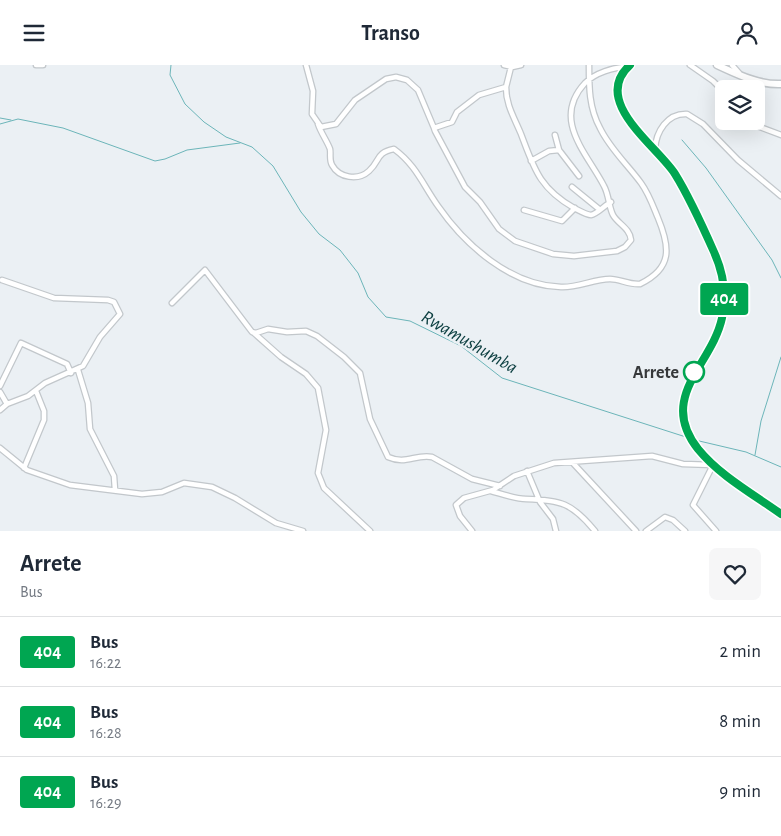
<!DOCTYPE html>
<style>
body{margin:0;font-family:"Alegreya Sans",sans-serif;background:#f6f6f7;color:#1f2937;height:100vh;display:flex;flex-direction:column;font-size:19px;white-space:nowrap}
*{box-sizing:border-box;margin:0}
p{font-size:16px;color:#747a83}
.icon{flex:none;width:28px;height:28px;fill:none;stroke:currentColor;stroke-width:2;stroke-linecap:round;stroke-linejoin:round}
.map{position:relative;height:466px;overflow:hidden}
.side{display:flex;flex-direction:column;background:#fff;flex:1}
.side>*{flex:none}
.badge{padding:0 10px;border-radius:4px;font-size:18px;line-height:32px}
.controls{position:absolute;left:715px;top:15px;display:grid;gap:10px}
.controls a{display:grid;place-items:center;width:50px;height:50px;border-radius:8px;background:#fff;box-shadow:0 5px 20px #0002;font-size:25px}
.map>.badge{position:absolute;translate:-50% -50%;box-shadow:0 0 0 2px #fff}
.round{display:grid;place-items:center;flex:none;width:52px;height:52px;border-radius:8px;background:#f6f6f7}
.overview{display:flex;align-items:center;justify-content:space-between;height:85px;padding:0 20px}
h1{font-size:24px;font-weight:700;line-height:38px}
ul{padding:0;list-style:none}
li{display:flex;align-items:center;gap:15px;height:70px;padding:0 20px;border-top:1px solid #e0e1e3}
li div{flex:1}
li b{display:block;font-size:19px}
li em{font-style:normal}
li .badge{min-width:55px;font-weight:700;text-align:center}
header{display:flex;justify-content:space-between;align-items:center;height:65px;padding:0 20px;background:#fff;font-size:22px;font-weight:700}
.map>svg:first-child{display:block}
</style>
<header><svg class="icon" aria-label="menu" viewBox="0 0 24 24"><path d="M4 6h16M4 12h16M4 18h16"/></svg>Transo<svg class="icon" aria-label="person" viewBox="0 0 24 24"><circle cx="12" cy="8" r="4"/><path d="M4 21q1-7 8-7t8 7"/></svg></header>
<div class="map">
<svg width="781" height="466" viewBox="0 0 781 466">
<rect width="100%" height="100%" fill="#ebf0f4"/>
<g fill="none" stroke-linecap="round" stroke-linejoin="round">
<path stroke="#6cb5b9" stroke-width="1" d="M171,0l-1,10 15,29 19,18 22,15 26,10 21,19 28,46 18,22 21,16 18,23 10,24 18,20 24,4 51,25 41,32 187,60
M0,53l11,2
M0,59l18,-5 45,9 92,33 10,-2 22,-9 53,-7
M682,75l24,28 66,92 9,18
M695,375l51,12 35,15
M755,390l6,-34 20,-64"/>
<g stroke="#c2c7cb" stroke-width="7">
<path id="minor" d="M36,0h7
M306,0l7,26 -1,23 9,13 15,-3 19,-24 31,-21 10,-2 11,3 11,10 16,38
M504,0l8,2 9,-2
M690,0l23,16 11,11
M732,0l7,8
M511,2l-5,20 -27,8 -22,17 -5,10 -18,6 1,3 30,56 15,15 19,27 16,12 38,13 21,2 43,-5 8,-4 6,-7c-1,-12 -13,-16 -18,-25 -4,-7 -4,-20 -9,-29 -17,-33 -53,-66 -19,-103 10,-10 29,-16 42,-16
M506,22c0,18 8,30 15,47 13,34 18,54 53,74 4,2 13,7 17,7 6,-1 14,-10 20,-13
M744,56l37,14
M318,59c3,9 9,17 12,25 1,5 -1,11 2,16 7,13 26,16 37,6 12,-11 6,-18 25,-22 22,16 29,36 44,57 27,39 73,80 123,81 16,1 33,-8 49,-8 10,0 19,6 30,5 33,-16 30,-37 18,-66 -5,-12 -9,-24 -17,-35 -13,-18 -31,-34 -41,-55 -11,-20 -11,-41 -11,-63
M555,70l4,15
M655,84c1,-17 12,-36 32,-35l16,10 35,36 43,36
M531,96l18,-10 10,-1 20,26
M572,122l27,22
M524,145l38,11 13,-13
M172,238l33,-33 47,62 4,1 12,-4 19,3 19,-1 11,5 27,21 16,16 10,46 18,38c18,8 27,-3 44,0l40,22 28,7
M254,268l27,24 25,17 12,14 8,42 -8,43 6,15 46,43
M78,305l10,33 2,26 24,47 1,14
M0,321l21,-43 46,21 4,9
M0,327l7,12
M0,345l7,-6 21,-8 17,-13 38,-17 17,-29 20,-23 -6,-12 -6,-2 -54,-2 -52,-18
M0,383l27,22 43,15 72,9 20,-2 22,-9 28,4 23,11 41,25 27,8
M572,397l64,69
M24,403l20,-48v-9l-8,-20
M527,406l13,31 13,17 3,12
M491,426c11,3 24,8 35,8 35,1 46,4 69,32
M472,466l-12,-15 -4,-11 8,-7 29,-8 21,-14 40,-13 98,-7 31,8 30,1 -20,40 23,26
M646,466l19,-14 8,3 12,11"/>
</g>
<g stroke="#c2c7cb" stroke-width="9">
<path id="highway" d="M630,0c-40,36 27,81 45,109 15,24 27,51 38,78 10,21 14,43 9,66 -10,47 -65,79 -24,131 22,27 55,45 83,65
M717,0c20,9 41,20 64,19"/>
</g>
<use href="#minor" stroke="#fff" stroke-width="4.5"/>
<use href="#highway" stroke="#fff" stroke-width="6"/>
</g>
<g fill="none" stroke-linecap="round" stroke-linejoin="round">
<g stroke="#fff" stroke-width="11">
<path id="line" d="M630,0c-40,36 27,81 45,109 15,24 27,51 39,78 9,20 13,43 8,66 -10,47 -65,79 -24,131 22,27 55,45 83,65"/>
</g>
<use href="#line" stroke="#00a651" stroke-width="8"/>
</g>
<circle fill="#fff" stroke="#00a651" stroke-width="2.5" cx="694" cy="307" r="10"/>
<g text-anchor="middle" stroke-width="5" stroke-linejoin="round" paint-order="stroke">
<g font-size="18" font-weight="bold" fill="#36383a" stroke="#ebf0f4" text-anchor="end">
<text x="679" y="313">Arrete</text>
</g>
<g font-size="19" font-style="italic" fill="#0e4042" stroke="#ebf0f4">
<text transform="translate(470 276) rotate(30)" y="7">Rwamushumba</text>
</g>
</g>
</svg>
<div class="controls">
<a><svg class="icon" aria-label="layers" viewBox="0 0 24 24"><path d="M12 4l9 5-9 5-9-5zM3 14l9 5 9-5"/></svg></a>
</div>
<b class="badge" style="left:724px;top:234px;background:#00a651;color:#fff">404</b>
</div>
<section class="side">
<div class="overview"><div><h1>Arrete</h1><p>Bus</p></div><a class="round"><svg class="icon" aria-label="heart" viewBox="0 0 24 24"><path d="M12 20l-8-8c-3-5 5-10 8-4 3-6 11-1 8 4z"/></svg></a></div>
<ul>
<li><span class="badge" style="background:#00a651;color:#fff">404</span><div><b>Bus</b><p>16:22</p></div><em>2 min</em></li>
<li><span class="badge" style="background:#00a651;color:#fff">404</span><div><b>Bus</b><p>16:28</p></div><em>8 min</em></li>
<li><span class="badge" style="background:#00a651;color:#fff">404</span><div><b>Bus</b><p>16:29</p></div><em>9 min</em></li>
</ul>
</section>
